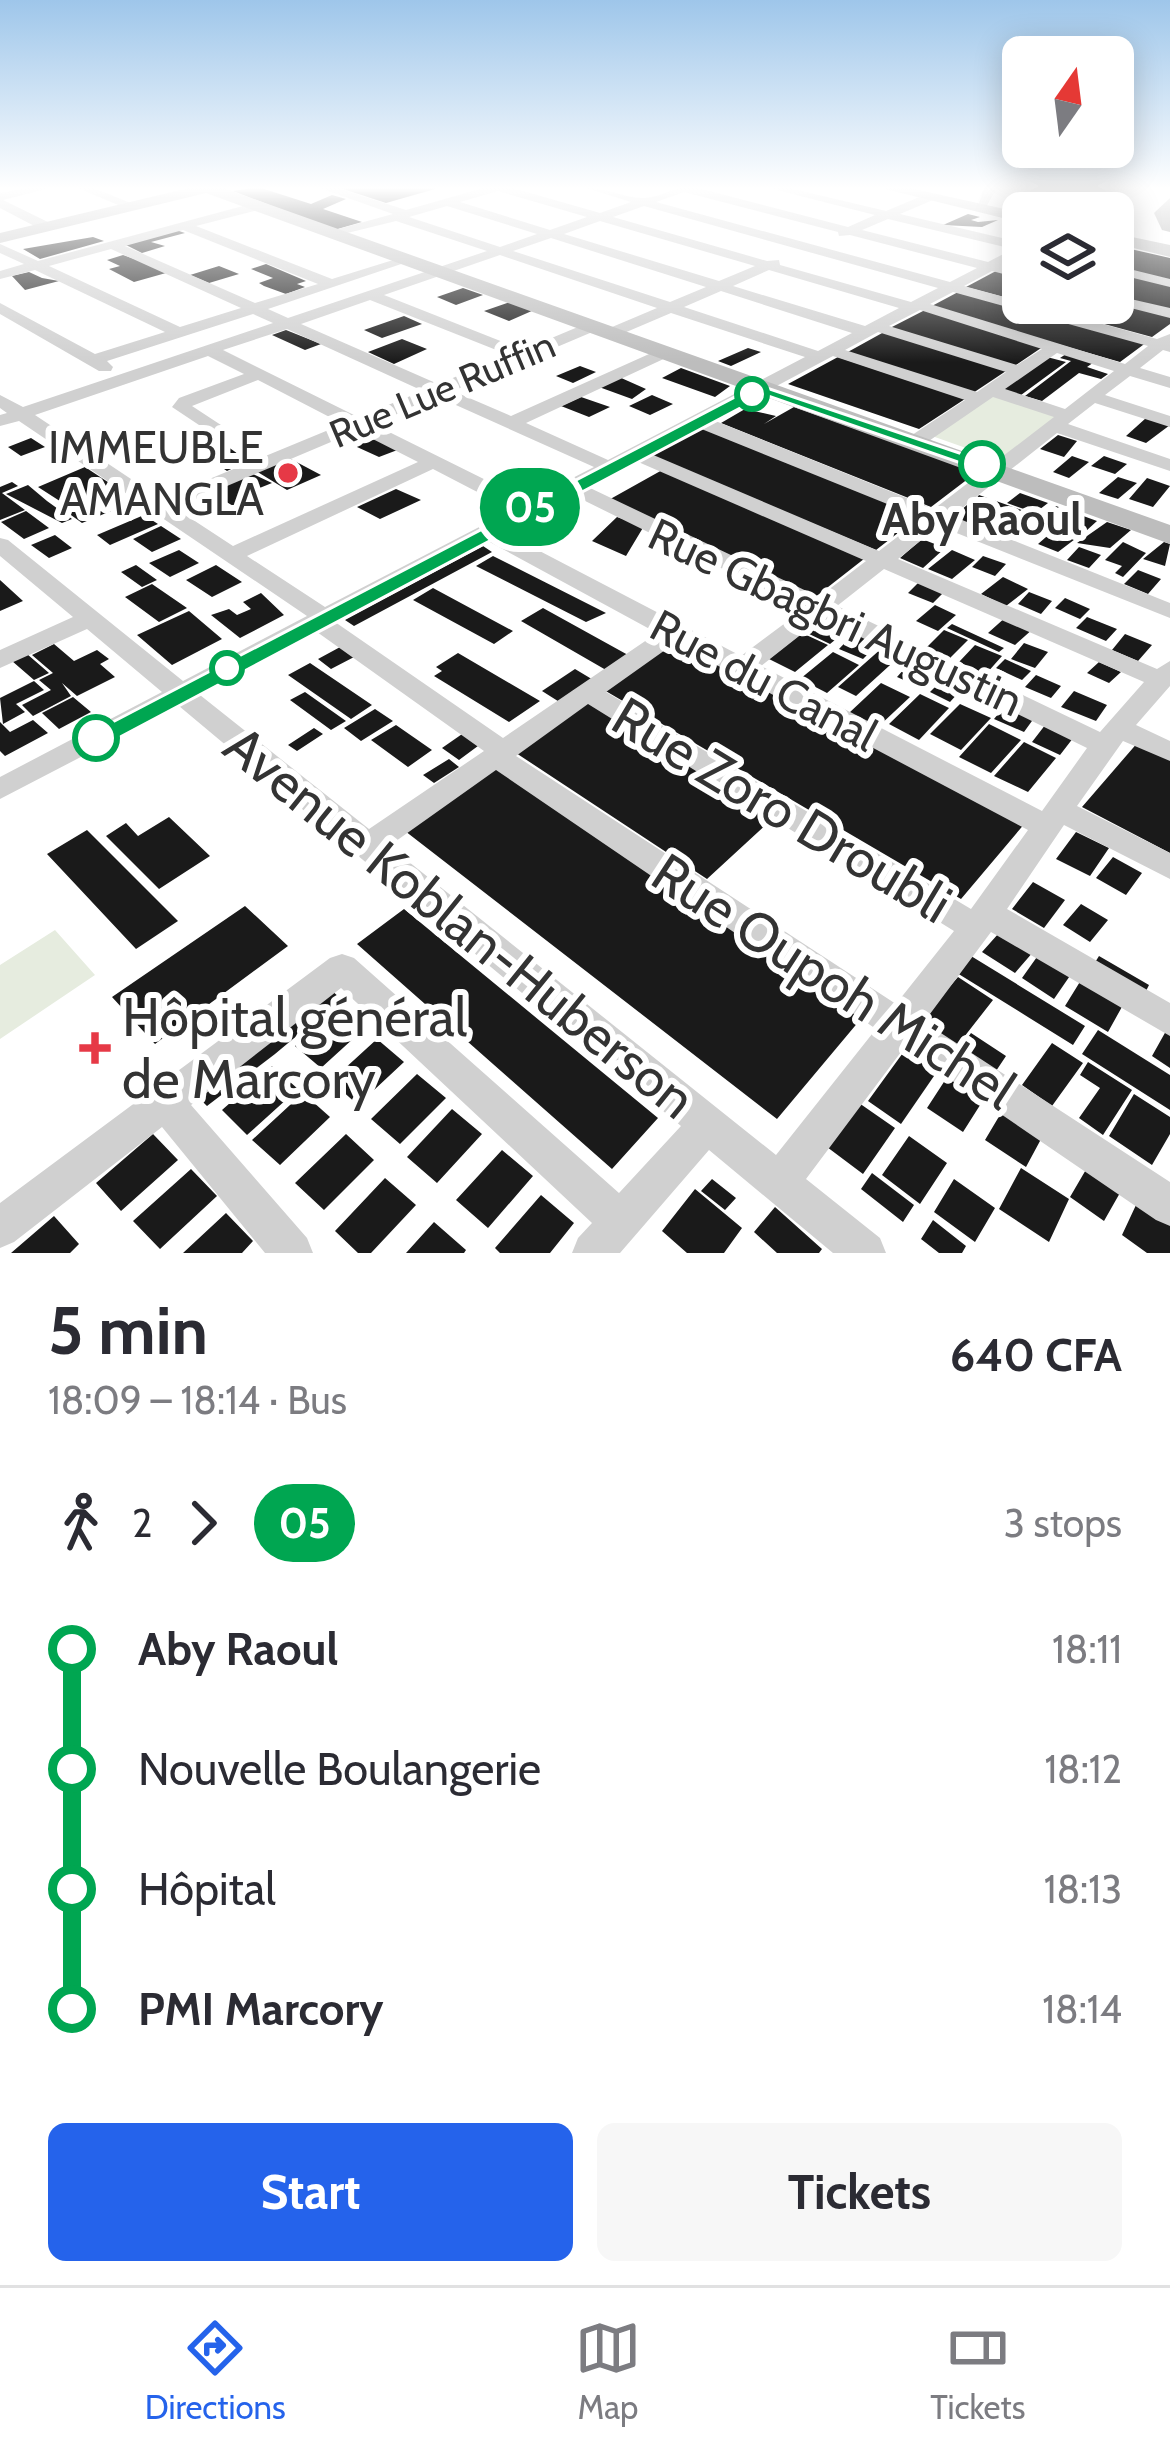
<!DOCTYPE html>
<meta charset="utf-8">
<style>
body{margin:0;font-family:Cabin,sans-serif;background:#f7f7f7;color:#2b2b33;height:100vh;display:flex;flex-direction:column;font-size:45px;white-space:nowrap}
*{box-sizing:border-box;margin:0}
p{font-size:39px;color:#7c7c81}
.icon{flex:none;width:66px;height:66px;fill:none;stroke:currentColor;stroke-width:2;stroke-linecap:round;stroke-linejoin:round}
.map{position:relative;height:1253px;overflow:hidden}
.drawer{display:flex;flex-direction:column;background:#fff;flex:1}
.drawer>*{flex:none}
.badge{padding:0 24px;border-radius:39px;font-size:42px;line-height:78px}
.needle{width:78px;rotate:14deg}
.tools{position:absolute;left:1002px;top:36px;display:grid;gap:24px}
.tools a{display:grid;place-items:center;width:132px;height:132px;border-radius:18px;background:#fff;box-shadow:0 6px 30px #0003;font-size:60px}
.map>.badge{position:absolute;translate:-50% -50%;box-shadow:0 0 0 6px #fff}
.legs{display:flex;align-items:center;gap:18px;height:132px;padding:0 48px;font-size:39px}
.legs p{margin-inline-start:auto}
.summary{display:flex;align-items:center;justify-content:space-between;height:204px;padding:0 48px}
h1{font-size:66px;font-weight:800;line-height:90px}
.primary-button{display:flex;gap:24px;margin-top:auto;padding:24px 48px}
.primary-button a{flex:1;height:138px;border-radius:18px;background:#2563eb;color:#fff;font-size:48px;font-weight:800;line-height:138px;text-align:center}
.primary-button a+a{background:#f7f7f7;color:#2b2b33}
ul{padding:0 48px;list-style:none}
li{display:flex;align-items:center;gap:42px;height:120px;font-size:45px}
li i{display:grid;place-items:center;width:18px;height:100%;margin:0 15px;background:currentColor}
li i::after{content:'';width:30px;height:30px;margin:-15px;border:9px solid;border-radius:50%;background:#fff}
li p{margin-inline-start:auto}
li:first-child i{background:linear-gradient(#0000 50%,currentColor 0)}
li:last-child i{background:linear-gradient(currentColor 50%,#0000 0)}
.dock{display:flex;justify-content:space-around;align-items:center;height:168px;border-top:3px solid #e1e1e2;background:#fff;font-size:33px;color:#7c7c81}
.dock a{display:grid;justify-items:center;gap:6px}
.dock .active{color:#2563eb}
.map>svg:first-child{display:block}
</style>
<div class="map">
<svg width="1170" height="1253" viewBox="0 0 1170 1253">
<rect width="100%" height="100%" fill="#fff"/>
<path fill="#e6ecdf" d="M993,395l65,21 -58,44 -68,-24z
M55,930l40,45 -95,64v-74z"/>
<path fill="#1a1a1a" d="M258,187l53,17 21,-9 14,4 -23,10 39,13 -28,8 -101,-39z
M442,187l-56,16 -46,-15v-1z
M968,214l12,3 -9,3 7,2 20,-2 -16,7 -39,-2z
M176,230l9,3 -34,9 14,4 -23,7 -18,-9z
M93,237l11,4 -64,18 -17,-10z
M1113,245l57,13v22l-57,-13z
M123,255l17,6 26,12 -32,9 -25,-13 11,-3 -13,-6z
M266,264l40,17 -9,3 8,3 -19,7 -22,-8 -5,-3 14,-5 -22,-9z
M219,266l20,8 -30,9 -19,-8z
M996,271l27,7v24l-57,-15z
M29,272l13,6 17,3 -34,9 -13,-14z
M1113,272l57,14v26l-57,-15z
M463,288l20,7 -27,10 -19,-8z
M960,291l187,51 -27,20 -190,-55z
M510,302l24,8 -25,11 -25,-10z
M1113,303l57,13v8l-18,13 -121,-33z
M925,310l122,34 -34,23 -123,-39z
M404,316l18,8 -40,14 -18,-8z
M286,330l35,14 -16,6 -33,-15z
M884,332l125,37 -36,24 -127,-40z
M402,339l25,10 -33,15 -26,-12z
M748,348l13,4 -30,14 -13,-5z
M1069,352l28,8 -10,7 21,7 -7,5 -22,-6 -37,28 -17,-5 46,-35 -11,-3z
M838,357l127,42 -46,30 -131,-45z
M1047,357l19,5 -45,33 -19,-6z
M580,366l16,6 -23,11 -17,-7z
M681,368l19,7 30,11 -15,11 -53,-19z
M619,377l27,12 -14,10 -33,-12z
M652,395l21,9 -23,11 -21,-9z
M581,397l29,10 -21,10 -28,-11z
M794,407l183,65 -46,35 -210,-84 24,-14 31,7 -12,8z
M1146,418l24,7 -24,18 -20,-7z
M703,427l222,85 -49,38 -225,-94z
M366,433l34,16 -21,8 -33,-15z
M1058,435l19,6 -13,16 -24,-8z
M31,438l14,9 -24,9 -13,-9z
M224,444l24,17 -21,10 -28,-19z
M1072,456l17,6 -20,16 -16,-6z
M1104,456l23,8 -12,10 -24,-8z
M287,457l34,18 -34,15 -31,-19z
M85,467l32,21 -51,17 -28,-18z
M664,469l205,86 -55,43 -209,-96z
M253,474l19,9 -22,9 12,8 -22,10 -32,-19z
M1118,477l19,6 -19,16 -19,-6z
M1147,478l23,8 -17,21 -24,-8z
M12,482l6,4 -16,7 23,17 -25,10v-33z
M28,485l19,16 25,18 -10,4 -56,-29z
M396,489l25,11 -41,19 -23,-12z
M1020,493l28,10 -13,10 -28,-10z
M106,495l17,11 -41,17 -18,-13 9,-4 11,8 22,-9 -9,-6z
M979,495l51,18 -26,23 -26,-10 24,-18 -26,-9z
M974,499l22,9 -21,18 -22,-9z
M1056,506l41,15 -11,10 -37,-18z
M26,511l23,17 -25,11 -23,-17z
M1038,511l24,9 -20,18 -19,-14z
M144,515l14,9 -48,21 -13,-10z
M617,517l27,9 -18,30 -34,-15z
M1107,522l24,8 -21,18 -33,-5z
M1061,524l22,9 -25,19 -20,-8z
M161,526l20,13 -29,13 -19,-13z
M55,535l17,13 -23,10 -18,-13z
M922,539l23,9 -22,20 -23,-10z
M1123,542l23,11 -23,24 -8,-4 7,-7 -17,-6z
M1164,542l6,2 -5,22 -22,-7z
M483,546l9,6 -138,74 -9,-6z
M1079,547l22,8 -12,13 -22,-8z
M179,550l20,13 -29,14 -21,-14z
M952,550l23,10 -23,19 -24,-10z
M493,556l113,57 -20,9 -110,-56z
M983,556l23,8 -11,12 -23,-9z
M136,565l21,15 -15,7 -21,-15z
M216,565l26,17 -30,15 -26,-17z
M1138,570l23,9 -13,15 -24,-10z
M1003,577l25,12 -22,17 -25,-12z
M0,580l23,21 -23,10z
M921,580l25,10 -13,13 -25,-10z
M152,584l35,24 -28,14 -34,-25z
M433,588l80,43 -19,13 -81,-44z
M1029,592l23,9 -11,13 -23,-10z
M261,593l23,22 -44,23 -29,-23 18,-6 8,6 14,-6 -8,-7z
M1065,598l25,11 -10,10 -25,-11z
M935,605l21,10 -18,16 -22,-10z
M543,608l85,47 -22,15 -85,-49z
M189,611l33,28 -50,26 -35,-30z
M828,615l24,11 -22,18 -25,-12z
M1007,616l27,12 -19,17 -27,-12z
M1087,617l30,12 -11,12 -30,-13z
M952,624l52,24 -5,4 -52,-24z
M857,630l25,10 -19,19 -24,-10z
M944,630l24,10 -18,18 -24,-10z
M802,633l26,12 -33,27 -26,-13z
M1125,634l27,11 -14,16 -26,-11z
M678,638l348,184 -65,77 -357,-209z
M1024,643l24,9 -13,16 -24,-9z
M54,644l20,17 23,-11 12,9 -9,5 15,13 -38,19 -15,-13 9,13 -38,20 -11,-11 29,-15 -12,-10 14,-7 -21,-18z
M975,645l27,11 -16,18 -27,-12z
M342,646l14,10 -25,13 -13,-10z
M882,648l18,8 -44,40 -18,-9z
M833,652l26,13 -32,28 -27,-14z
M458,653l82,48 -31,21 -75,-46 8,-5 -6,-4z
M27,654l22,19 -15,7 -22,-19z
M914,658l28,12 -18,19 -27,-12z
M1005,659l26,12 -9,9 -26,-12z
M1099,662l22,10 -12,11 -22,-10z
M310,663l62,42 -21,14 -63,-44z
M575,669l20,12 -34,22 -19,-12z
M949,673l20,8 -19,21 -20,-10z
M1036,675l25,11 -10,12 -26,-11z
M34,681l10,9 -28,14 9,8 -22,12 -3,-26z
M881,683l29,14 -32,30 -29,-14z
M1074,691l33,14 -11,16 -35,-14z
M305,692l41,29 -15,9 -41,-30z
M920,694l29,14 -30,32 -30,-16z
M73,697l18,15 -32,17 -17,-16z
M593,699l188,112 -74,68 -191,-126z
M1008,702l29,12 -13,18 -30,-13z
M960,704l31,14 -30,32 -31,-16z
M375,709l18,12 -32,20 -17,-13z
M33,720l15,13 -43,23 -5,-5v-29l10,10z
M1049,720l28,13 -17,22 -28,-13z
M989,724l32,16 -30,33 -32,-16z
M396,725l36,25 -24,17 -37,-27z
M314,728l9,6 -26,17 -9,-6z
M465,732l17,11 -23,17 -17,-12z
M1139,741l31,14v98l-88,-46z
M1024,742l32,16 -28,34 -34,-16z
M449,759l10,8 -25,16 -11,-8z
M499,765l366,249 -88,105 -372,-288z
M169,817l41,39 -51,33 -53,-53 20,-13 12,13z
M87,830l91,91 -42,28 -89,-95z
M1076,832l33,16 -19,28 -34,-17z
M1113,857l29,16 -16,22 -30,-17z
M1033,882l32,18 -21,28 -32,-19z
M1081,904l27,16 -18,22 -27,-17z
M245,906l43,40 -133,98 -43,-47z
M404,909l254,209 -46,51 -255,-225z
M1007,924l33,20 -25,29 -33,-21z
M1044,947l32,20 -22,32 -32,-21z
M971,956l114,70 -12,19 -116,-72z
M1099,956l50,29 -4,8 -51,-29z
M1086,972l42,24 -20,36 -43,-26z
M958,977l35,23 -36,46 -36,-26z
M329,988l12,11 -66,55 -68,52 -12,-12z
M341,1006l25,21 -45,41 -26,-22z
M1098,1030l72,45v35l-88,-56z
M1166,1031l4,3v34l-18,-12z
M971,1033l35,23 -10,15 -35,-24z
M377,1039l27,23 -46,43 -27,-24z
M913,1039l32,21 -44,64 -33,-23z
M1052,1043l31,20 -31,43 -30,-21z
M1088,1062l44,28 -29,45 -24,-17 21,-30 -20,-13z
M272,1066l26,23 -51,46 -25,-25z
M953,1068l36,23 -26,41 -36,-24z
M417,1074l29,24 -46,46 -29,-25z
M303,1093l27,24 -50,48 -28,-25z
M1134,1094l36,23v17l-18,31 -43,-29z
M859,1103l36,25 -32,46 -36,-27z
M1007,1103l40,25 -21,39 -41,-27z
M452,1109l30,25 -45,49 -30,-26z
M153,1134l25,26 -57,51 -25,-28z
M346,1134l28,26 -50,50 -29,-27z
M909,1136l38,27 -27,41 -38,-29z
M502,1150l31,26 -45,52 -32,-28z
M1091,1161l34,23 -21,37 -34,-24z
M1021,1168l48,31 -20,43 -50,-33z
M191,1169l26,27 -57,53 -27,-28z
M872,1173l42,32 -11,17 -42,-33z
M385,1178l31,27 -45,48h-13l-23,-22z
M712,1179l24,19 -11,12 -24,-19z
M954,1179l41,29 -20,34 -41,-30z
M695,1189l47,39 -18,25h-37l-25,-22z
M1143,1190l27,18v45h-23l-25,-18z
M541,1195l33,28 -24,30h-50l-5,-5z
M775,1207l47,42 -3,4h-42l-23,-21z
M226,1213l27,28 -11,12h-59z
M54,1216l25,28 -9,9h-59z
M933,1220l33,26 -4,7h-23l-18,-14z
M434,1222l32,28 -2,3h-58z"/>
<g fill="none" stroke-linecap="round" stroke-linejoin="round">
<path fill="#d0d0d0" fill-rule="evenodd" d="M33,187h21l-51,13 49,24v6h-10l-42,-22v-15z
M75,187h16l47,19 -10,3z
M317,187h17l72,23 81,-23h22l91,26 31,-11 -48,-15c21,0 43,12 62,11 21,-2 24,-11 49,-11l154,40 27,-12 -110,-28h20l101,24 43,-18 4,7 -33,14 123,29v11l-21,11 21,6v8l-31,-8 -28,15 193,53 13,-5v18l-7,-2 -23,18 30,9v11l-40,-12 -25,19 65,21v11l-75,-24 -27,21 102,35v12l-113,-38 -105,83 218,87v15l-231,-92 -41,33 259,110 13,-8v25l-34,39 34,16v20l-47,-20 -46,65 93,47v26l-106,-54 -57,84 163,94v33l-179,-104 -67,90 246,160v44l-14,-6 -252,-172 -98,131 74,59 6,15h-53l-124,-103 -89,103h-48l6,-15 14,-15 -251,-235 -150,117 116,133 6,15h-48l-103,-126 -148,115 -14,6v-45l330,-245 12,-4 12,4 265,235 62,-67 -502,-420 -179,93v-22l162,-85 -75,-63 -87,39v-18l73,-33 -73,-61v-18l8,2 175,141 124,-65 -288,-195 -19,5v-11l7,-2 -7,-5v-13l23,12 250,-84 -20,-9 -146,47 6,6 -2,4h-12l-99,-57v-11l95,51 70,-22 -130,-62 -35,9v-8l24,-7 -24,-11v-9l38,17 220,-59 4,7 -66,17 136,53 74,-23 7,4 -145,49 20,9 199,-67 -91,-30 -65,16v-6l62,-17zM498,191l89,26 -37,13 -90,-28zM684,192l154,40 1,4 11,-1 127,33 -27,14 -294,-80zM447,206l90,28 -37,13 -91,-30zM644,206l294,82 -27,14 -131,-37 -1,-5 -12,1 -154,-44zM888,219l125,30 -25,13 -126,-32zM600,221l155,45 -36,15 -155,-47zM183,230l135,54 -63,19 -130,-57zM551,238l155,49 -36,15 -157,-51zM111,249l130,59 -61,19 -131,-61zM500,255l157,53 -52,22v6h12l54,-23 134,44 -197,103 -82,-37 144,-67v-6h-12l-147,66 -58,-25 144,-61v-6h-12l-62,26 -139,-55zM769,270l130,38 -34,18 -132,-40zM721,291l131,42 -34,18 -134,-44zM953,292l195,54 -23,18 -195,-60zM370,300l139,55 -71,29 -137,-60zM920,310l122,39 -25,16 -128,-39zM287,329l136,62 -65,26 -135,-67zM878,332l128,40 -29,20 -132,-42zM1057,353l57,18 -49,38 -60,-20zM208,356l36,18 -65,24 -7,9 36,24h14l2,-4 -32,-21 66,-26 85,44 -182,75 -126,-84zM833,356l132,44 -56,37v8h14l70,-48 61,20 -120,92 -221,-89zM438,397l156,70 -66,34 -155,-77zM699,428l223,90 -43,33 -228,-97zM357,431l61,31 -185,84 -58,-38zM636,461l230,100 -47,36 -231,-110zM433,469l79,41 -187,97 -78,-51zM573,495l231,114 -63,47 -238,-124zM488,541l169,92 -154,105 -168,-116zM884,569l260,113 -44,50 -263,-126zM822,618l265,130 -45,63 -281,-145zM317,632l167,119 -115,78 -169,-134zM675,643l353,187 -57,79 -365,-217zM588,704l366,227 -58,73 -380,-248zM496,770l380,259 -100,126 -387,-309z
M985,187h12l-13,24h-8z
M1113,265l57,14v8l-57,-14z
M1113,295l57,13v10l-59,-15z"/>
<path fill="#bdbdbd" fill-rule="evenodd" d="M193,187h27l950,338v19l-964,-351 -206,50v-10z
M877,187h28l118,26v10z
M1113,233l57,12v12l-57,-14z"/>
<path fill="#9a9a9a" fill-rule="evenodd" d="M1170,198v34l-8,-2 -8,-17z"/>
</g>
<linearGradient id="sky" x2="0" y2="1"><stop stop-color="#9ec6ea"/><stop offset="0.52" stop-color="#fff"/><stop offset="1" stop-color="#fff" stop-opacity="0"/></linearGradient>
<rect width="1170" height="362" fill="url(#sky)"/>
<path fill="#00a651" stroke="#fff" stroke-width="3" d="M758,385l234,79 -17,4 -210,-73 -660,350h-19l-4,-7z"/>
<g fill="#fff" stroke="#00a651" stroke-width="6">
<circle cx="752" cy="394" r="15"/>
<circle cx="982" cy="464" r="21"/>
<circle cx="227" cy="668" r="15"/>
<circle cx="96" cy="738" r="21"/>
</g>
<g fill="#e63946" stroke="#fff" stroke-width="4.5">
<circle cx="288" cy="473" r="12"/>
<path d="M89 1030h12v12h12v12h-12v12h-12v-12h-12v-12h12z"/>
</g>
<g text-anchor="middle" stroke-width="12" stroke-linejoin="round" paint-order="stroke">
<g font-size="39" fill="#333" stroke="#fff">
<text transform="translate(442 389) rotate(-23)" y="14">Rue Lue Ruffin</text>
</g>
<g font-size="45" fill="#333" stroke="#fff" text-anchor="end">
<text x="264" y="463">IMMEUBLE<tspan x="264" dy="52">AMANGLA</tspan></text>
</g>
<g font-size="45" font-weight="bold" fill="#333" stroke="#fff">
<text x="982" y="535">Aby Raoul</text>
</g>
<g font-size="45" fill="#333" stroke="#fff">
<text transform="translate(836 617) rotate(25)" y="16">Rue Gbagbri Augustin</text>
<text transform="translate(764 680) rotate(28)" y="16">Rue du Canal</text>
</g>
<g font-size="54" fill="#333" stroke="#fff">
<text transform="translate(782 810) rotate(31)" y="19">Rue Zoro Droubli</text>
<text transform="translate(460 922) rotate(39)" y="19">Avenue Koblan-Huberson</text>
<text transform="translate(834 981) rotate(33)" y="19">Rue Oupoh Michel</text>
</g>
<g font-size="54" fill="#333" stroke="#fff" text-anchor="start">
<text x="122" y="1036">Hôpital général<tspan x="122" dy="62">de Marcory</tspan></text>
</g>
</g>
</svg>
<div class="tools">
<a><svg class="needle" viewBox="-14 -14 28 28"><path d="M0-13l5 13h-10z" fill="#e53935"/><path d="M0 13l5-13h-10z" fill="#7c7c81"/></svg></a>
<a><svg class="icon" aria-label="layers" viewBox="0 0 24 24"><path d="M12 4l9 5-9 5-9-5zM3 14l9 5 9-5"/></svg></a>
</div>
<b class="badge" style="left:530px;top:507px;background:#00a651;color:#fff">05</b>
</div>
<section class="drawer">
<div class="summary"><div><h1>5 min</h1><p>18:09 – 18:14 · Bus</p></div><b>640 CFA</b></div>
<div class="legs"><svg class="icon" aria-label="walk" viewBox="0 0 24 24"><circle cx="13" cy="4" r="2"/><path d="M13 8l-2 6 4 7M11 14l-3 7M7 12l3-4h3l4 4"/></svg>2<svg class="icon" aria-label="forward" viewBox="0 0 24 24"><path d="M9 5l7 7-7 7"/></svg><b class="badge" style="background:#00a651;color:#fff">05</b><p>3 stops</p></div>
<ul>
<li><i style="color:#00a651"></i><b>Aby Raoul</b><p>18:11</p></li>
<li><i style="color:#00a651"></i><span>Nouvelle Boulangerie</span><p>18:12</p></li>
<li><i style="color:#00a651"></i><span>Hôpital</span><p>18:13</p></li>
<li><i style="color:#00a651"></i><b>PMI Marcory</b><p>18:14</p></li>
</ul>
<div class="primary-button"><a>Start</a><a>Tickets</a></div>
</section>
<nav class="dock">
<a class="active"><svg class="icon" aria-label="directions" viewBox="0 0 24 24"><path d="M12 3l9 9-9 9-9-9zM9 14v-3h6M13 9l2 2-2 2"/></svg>Directions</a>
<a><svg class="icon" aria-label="map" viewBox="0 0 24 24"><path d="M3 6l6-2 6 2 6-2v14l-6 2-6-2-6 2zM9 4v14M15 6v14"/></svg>Map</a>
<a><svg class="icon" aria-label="tickets" viewBox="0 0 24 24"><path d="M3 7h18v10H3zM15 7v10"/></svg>Tickets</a>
</nav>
